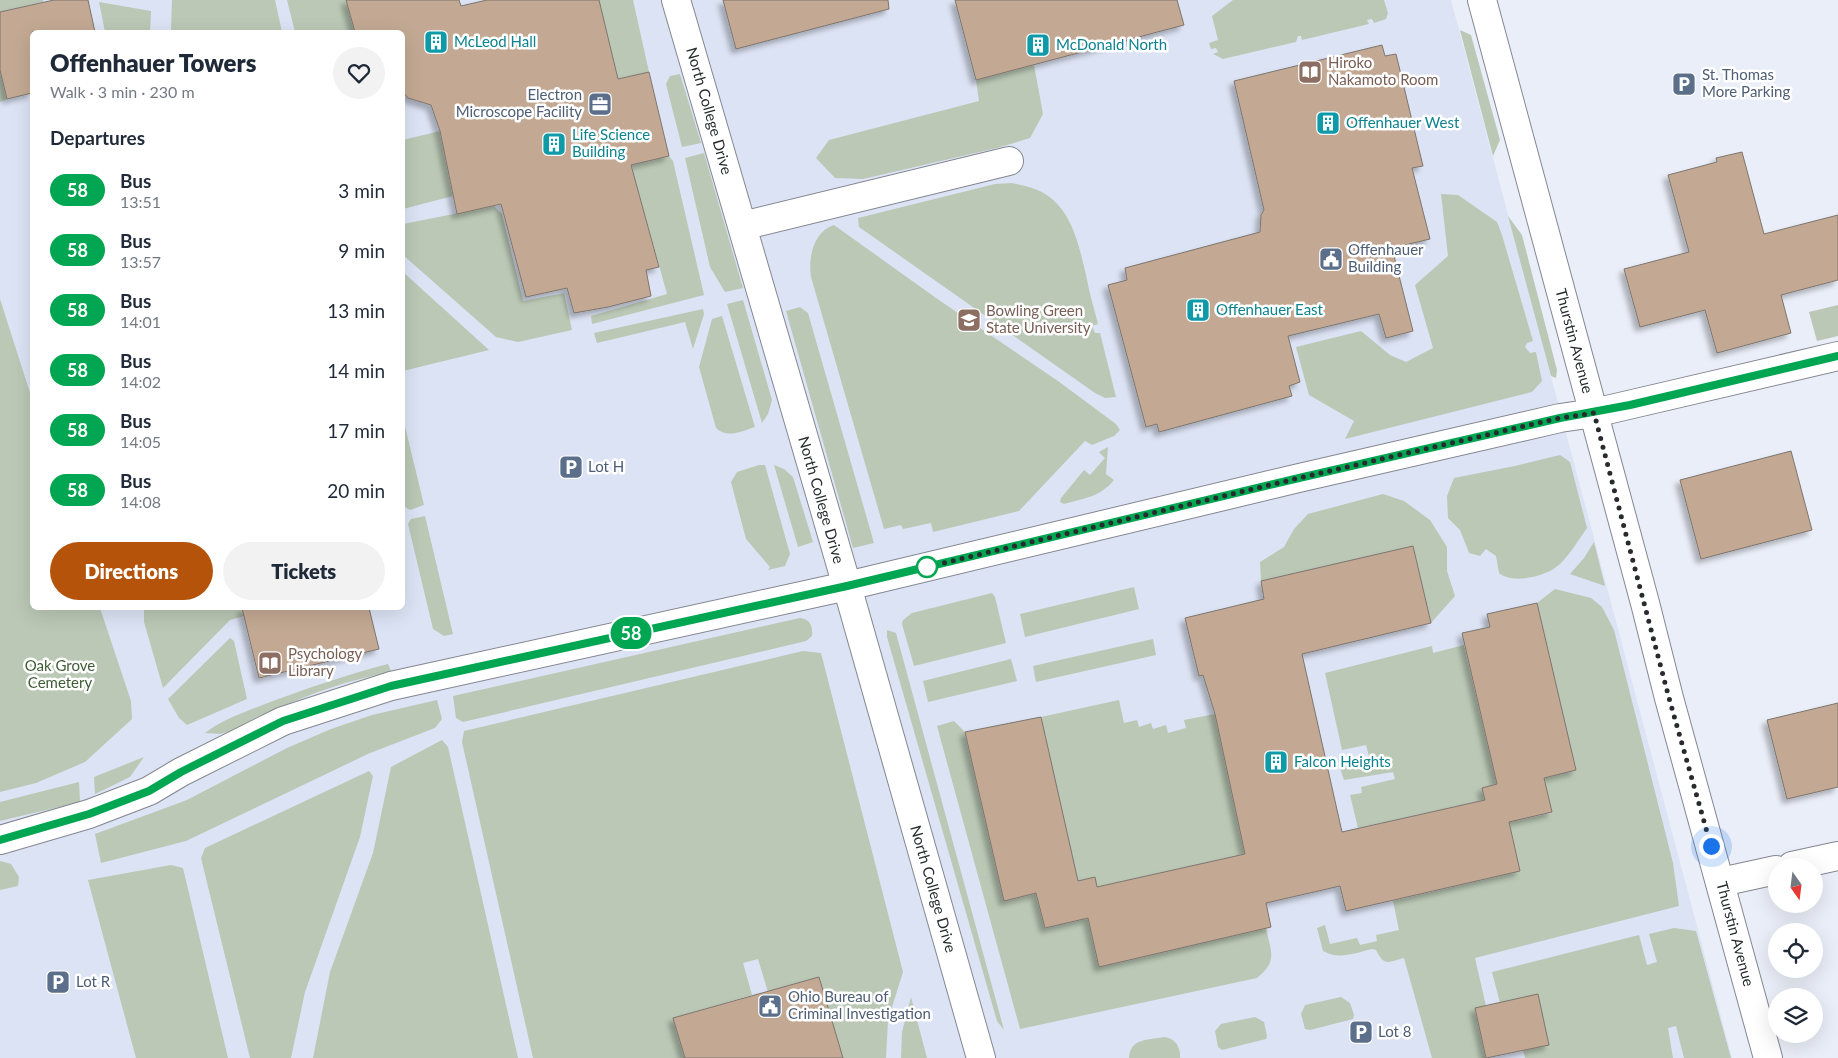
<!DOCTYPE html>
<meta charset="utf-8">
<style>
body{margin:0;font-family:Lato,sans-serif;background:#f2f2f3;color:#1f2937;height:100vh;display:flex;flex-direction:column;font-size:19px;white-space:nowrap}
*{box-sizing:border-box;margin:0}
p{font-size:16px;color:#747a83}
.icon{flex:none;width:28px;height:28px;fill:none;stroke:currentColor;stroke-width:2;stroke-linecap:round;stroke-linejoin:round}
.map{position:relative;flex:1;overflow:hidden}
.panel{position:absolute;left:30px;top:30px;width:375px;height:580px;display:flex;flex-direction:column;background:#fff;border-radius:8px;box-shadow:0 5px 20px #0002}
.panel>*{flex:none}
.badge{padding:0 10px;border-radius:16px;font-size:18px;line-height:32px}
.needle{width:32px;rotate:166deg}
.controls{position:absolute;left:1768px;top:858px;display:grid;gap:10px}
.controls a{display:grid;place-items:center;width:55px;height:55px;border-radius:50%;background:#fff;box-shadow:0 5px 20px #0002;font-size:25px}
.you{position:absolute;width:25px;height:25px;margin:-12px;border:4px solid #fff;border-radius:50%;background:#1a73e8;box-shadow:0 0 0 8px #1a73e833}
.map>.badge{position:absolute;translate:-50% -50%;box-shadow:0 0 0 2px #fff}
h2{padding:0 20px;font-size:19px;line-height:45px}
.round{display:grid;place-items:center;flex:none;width:52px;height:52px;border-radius:26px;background:#f2f2f3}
.overview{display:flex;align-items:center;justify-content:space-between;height:85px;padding:0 20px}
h1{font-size:24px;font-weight:800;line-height:38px}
.primary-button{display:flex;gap:10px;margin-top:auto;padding:10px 20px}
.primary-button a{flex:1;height:58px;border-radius:30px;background:#b45309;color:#fff;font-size:20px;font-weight:800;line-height:58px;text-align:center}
.primary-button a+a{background:#f2f2f3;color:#1f2937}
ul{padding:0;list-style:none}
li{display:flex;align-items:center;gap:15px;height:60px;padding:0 20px}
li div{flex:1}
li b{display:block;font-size:19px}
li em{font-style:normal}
li .badge{min-width:55px;font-weight:700;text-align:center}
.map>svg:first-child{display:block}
</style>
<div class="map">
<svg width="1838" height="1058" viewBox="0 0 1838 1058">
<defs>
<filter id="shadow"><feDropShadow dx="-4.5" dy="4.5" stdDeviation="2.5" flood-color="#0004"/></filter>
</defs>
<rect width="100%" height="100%" fill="#eaeef8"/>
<path fill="#dce3f4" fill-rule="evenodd" d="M0,0h1451l281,1058h-1732zM32,32h370v576h-370z"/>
<path fill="#bac8b5" d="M0,0h43v2l-43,10z
M172,0h103l7,32h-111z
M287,0h59l9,32h-60z
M599,0h34l16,72 -31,7z
M1233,0h151l4,13 -2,6 -12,4 -2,-4 -5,1 2,4 -67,16 -1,-4h-3l-2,6 -73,17 -10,-5 5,-2 -2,-4 -5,1 -2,-6 9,-3 -6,-24z
M99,2l52,9 -1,21h-45z
M1460,30l11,5 29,105 -7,16z
M1034,65l9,49 -13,24 -33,10 -134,31 -28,-1 -19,-20 13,-18 150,-39 -3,-21z
M0,70l7,29 -7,3z
M680,74l21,69 -19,4 -16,-63 4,-8z
M440,131l13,65 -50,13v-69z
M704,153l39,135 -18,4 -15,-25 -25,-109z
M669,156l4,5 31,134 -112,29 -1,-8 76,-22 -36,-129z
M1012,183c8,2 16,3 23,6 36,14 43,53 51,86 3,17 8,33 12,49l-6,2 3,7h5l16,64 -11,1 -10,-5 -236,-166 -1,-9 137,-34z
M1441,194l17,1 39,27 5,13 31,106 -6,2 -2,4 5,6 6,-1 6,29 -10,11 -187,47 9,-18 -45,-26 -13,-48 65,-16 29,24 16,7 27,-14 -18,-63 33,-29z
M494,206l8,8 21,87 41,-8 8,37 -54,12 -22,-5 -93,-82v-31z
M1508,216l14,19 35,135 -1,8 -5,-2z
M834,225l102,73 122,83 58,43 4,6 -6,6 -22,9 -7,-4 -66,70 -86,21 -2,-9 -28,6 -2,-4 -17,4 -73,-252c-3,-19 2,-45 23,-52z
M403,272l86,78 -86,21z
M0,299l32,100v209h68l31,93 1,18 -47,43 -49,21 -36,9z
M743,300l29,100 -4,14 -6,9 -35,-119z
M1838,305v31l-21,5 -8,-29z
M800,307l8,6 66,230 -21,5 -67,-237z
M703,309l1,5 -11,35 -8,-27 -88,21 -3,-10z
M722,316l33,111c-13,4 -28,12 -39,1l-17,-61 13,-48z
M402,414l22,91 -14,5 -5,-3 -2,-10z
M1108,447l-2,27 8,6c-14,17 -29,18 -50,24l-4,-2 1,-4 23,-28 6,5 15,-17 -6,-6z
M1560,455l10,7 17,66c-8,11 -16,25 -26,35 -12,13 -48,22 -62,10l-3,-17 -10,-7 -6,7 -11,-3 -9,-23 -12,-12 -1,-22 7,-18 61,-12z
M759,465h6l25,89 -5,12 -17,4 2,-3 -24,-28 -15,-57 6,-10z
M774,465l10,4 9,8 20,65 -15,5z
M1383,494l21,7 26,19 17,27v24l8,25 -24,27 -18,-77 -152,35 -1,-19 24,-15 10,-18 14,-15z
M425,516l28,118 -9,2 -11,-7 -25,-105 3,-5z
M1594,542l11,44 -35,-12 14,-16z
M1134,587l5,22 -114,28 -5,-23z
M1555,589l36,9 11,9 12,23 59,233 6,43 -204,52 11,48 -11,3 11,49h-54l-28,-100c-17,4 -19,9 -28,-8l-4,-1c-17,4 -33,11 -49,2l-6,-23 8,-3 5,19 27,-6 3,7 17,-4 -1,-6 23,-5 -6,-29 127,-30 -11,-49 43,-9 -8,-35 32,-8 -39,-167z
M992,593l3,4 11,46 -92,23 -12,-42 1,-4 9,-7z
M144,608h98l2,8 -14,4 -67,68 -19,-66z
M800,618c10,1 13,8 12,18l-6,5 -343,81 -7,-4 -3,-22z
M887,630l9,3 108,397 -7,-9 -110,-384z
M230,638l4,3 13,58 -60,26 -8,-7 -11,-19z
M1153,639l3,16 -120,27 -3,-16z
M1464,645l33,139 -15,4 3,12 -127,28 -8,-33 12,-2 -1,-6 34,-8 -2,-7 -49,8 -4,-12 29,-12 -3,-11 -24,5 -17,-77 107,-27 1,7z
M803,651l18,2 82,319 -15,48 -2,38h-43l-75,-66 -10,-33 -15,4 9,32 -79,23 12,40h-152l-71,-316 2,-11z
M1011,659l6,22 -89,21 -5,-21z
M388,664l3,7 -46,12 -30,10 -58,24 -25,14 -12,3 -15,-1c15,-12 37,-20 55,-27 42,-16 85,-31 128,-42z
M437,700l5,19 -7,9 -65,25 -184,88 -85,22 -6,-29 92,-34 100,-52 44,-19 41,-14z
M1119,700l5,23 13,-3 2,7 12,-4 2,6 13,-4 2,8 18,-5 -2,-8 31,-6 30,140 -148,33 -2,-10 -17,4 -37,-164z
M954,721l11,11 39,169 32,-8 9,35 43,-10 11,49 167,-39c5,24 12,33 -9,50l-237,51 -83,-303z
M442,740l6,7 70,311h-205l17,-86 43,-119 18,-86z
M144,757l-14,20 -35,17 -1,-17z
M369,771l4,5 -13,61 -55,155 -14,66h-41l-49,-200 4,-10z
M79,782l1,20 -80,19v-19z
M0,861l11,3 8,13 -1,9 -18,4z
M171,865l12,3 45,190h-92l-48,-178z
M1674,928l22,3 35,127h-47l-8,-32 -8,2 5,30h-148l-2,-8 26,-6 -11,-49 -38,8 -8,-31 147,-37 8,30 10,-3 -8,-28z
M911,997l16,61h-26l1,-26z
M1341,997l9,6 4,12 -1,4 -43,11 -5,-1 -4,-15 4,-9z
M1255,1017l9,5 3,14 -1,3 -44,11 -4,-3 -3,-16 6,-7z
M1164,1037c11,1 17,10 16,21h-51c1,-20 20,-18 35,-21z"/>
<path fill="#c3a993" stroke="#7d756e" filter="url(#shadow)" d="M54,0h34l7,32h-63v61l-25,6 -7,-29v-58z
M346,0h113l2,6 26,-6h112l19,79 31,-7 20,84 -38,9 28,102 -13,3 5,26 -43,11 -34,6 -7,-25 -41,9 -25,-93 -44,10 -17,-83 -9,-26 -23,-7 -6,-7v-59h-47z
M723,0h165l1,9 -153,40z
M955,0h222l7,25 -208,55z
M1382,45l3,11 11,-2 27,112 -11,2 18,71 -38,9 21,83 -27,7 -7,-24 -91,22 12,46 -11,4 3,10 -133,36 -2,-8 -11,3 -38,-142 19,-5 -2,-12 135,-36 1,-17 3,-5 -30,-129z
M1742,152l22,82 74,-19v65l-57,15 10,38 -74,20 -12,-43 -65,17 -16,-58 65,-17 -21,-77 49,-13 -1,-4z
M1791,451l21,79 -111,29 -21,-79z
M1413,546l18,77 -129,31 40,178 143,-32 -3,-12 15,-4 -35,-151 28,-6 -3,-13 50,-11 39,167 -32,8 8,34 -43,10 11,49 -174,40 -6,-25 -74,17 5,24 -172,40 -11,-49 -43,10 -9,-35 -32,8 -39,-169 76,-15 37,164 17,-4 2,10 148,-33 -30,-140 -12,-39 -4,1 -14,-58 79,-19 -3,-18z
M242,608h127l10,41 -120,29z
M1838,703v84l-51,12 -20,-79z
M819,977l24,81h-158l-12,-40z
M1538,994l11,51 -63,13 -11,-50z"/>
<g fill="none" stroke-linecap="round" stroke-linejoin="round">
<g stroke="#848791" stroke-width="30">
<path id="street" d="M676,0l171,586
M742,226l267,-65
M1594,413l244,-57
M1792,866l46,-10
M1721,882l55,-12"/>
</g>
<g stroke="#848791" stroke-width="30">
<path id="secondary" d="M1482,0l163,603 24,95 99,360
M847,586l134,472
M0,840l89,-26 60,-23 32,-19 102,-51 108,-35 456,-100 452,-108 261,-60 34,-5"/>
</g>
<use href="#street" stroke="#fff" stroke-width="28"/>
<use href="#secondary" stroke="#fff" stroke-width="28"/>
</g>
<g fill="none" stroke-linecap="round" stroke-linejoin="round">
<g stroke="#fff" stroke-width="11">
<path id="line" d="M0,840l89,-26 60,-23 32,-19 102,-51 108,-35 456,-100 452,-108 261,-60 70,-13 208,-49"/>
</g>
<use href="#line" stroke="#00a651" stroke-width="8"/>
<path stroke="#282a2e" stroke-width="5" stroke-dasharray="0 9" d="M927,567l372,-89 261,-60 34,-5 75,285 42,148"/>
</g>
<defs>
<g id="building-square" transform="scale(1.25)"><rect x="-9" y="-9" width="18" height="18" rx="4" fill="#0f9aa8" stroke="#fff"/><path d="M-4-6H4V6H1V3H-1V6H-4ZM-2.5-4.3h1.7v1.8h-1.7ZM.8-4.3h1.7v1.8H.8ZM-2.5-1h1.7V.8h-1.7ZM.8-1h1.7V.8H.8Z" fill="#fff"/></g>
<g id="library-square" transform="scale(1.25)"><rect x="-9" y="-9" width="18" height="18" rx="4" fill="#8d6e63" stroke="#fff"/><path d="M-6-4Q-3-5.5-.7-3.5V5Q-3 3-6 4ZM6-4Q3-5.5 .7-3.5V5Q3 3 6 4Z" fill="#fff"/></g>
<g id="parking-square" transform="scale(1.25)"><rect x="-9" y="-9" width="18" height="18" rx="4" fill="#5c6f8a" stroke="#fff"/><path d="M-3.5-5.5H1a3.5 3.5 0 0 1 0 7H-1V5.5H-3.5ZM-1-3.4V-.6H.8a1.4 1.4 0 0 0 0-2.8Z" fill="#fff"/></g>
<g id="office-square" transform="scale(1.25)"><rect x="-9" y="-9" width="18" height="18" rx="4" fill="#5c6f8a" stroke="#fff"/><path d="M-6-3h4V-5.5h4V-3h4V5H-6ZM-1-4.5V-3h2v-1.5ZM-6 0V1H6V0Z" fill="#fff"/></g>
<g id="civic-square" transform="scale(1.25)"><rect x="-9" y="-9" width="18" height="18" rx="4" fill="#5c6f8a" stroke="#fff"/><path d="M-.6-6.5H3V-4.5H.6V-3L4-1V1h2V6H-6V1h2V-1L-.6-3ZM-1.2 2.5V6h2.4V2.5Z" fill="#fff"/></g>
<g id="university-square" transform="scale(1.25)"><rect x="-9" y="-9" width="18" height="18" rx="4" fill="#8d6e63" stroke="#fff"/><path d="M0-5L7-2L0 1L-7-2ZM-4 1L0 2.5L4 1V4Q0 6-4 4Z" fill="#fff"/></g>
</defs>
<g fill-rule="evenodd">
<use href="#building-square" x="436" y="42"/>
<use href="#building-square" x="1038" y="45"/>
<use href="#library-square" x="1310" y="72"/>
<use href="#parking-square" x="1684" y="84"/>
<use href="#office-square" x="600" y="104"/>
<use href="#building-square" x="1328" y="123"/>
<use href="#building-square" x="554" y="144"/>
<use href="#civic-square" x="1331" y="259"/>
<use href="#building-square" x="1198" y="310"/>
<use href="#university-square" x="969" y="320"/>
<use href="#parking-square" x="571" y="467"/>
<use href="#library-square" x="270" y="663"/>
<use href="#building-square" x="1276" y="762"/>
<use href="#parking-square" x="58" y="982"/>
<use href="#civic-square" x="770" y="1006"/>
<use href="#parking-square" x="1361" y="1032"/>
</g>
<circle fill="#fff" stroke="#00a651" stroke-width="2.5" cx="927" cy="567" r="10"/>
<g text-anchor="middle" stroke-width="5" stroke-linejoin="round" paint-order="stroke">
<g font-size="15" fill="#0d838f" stroke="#fff" text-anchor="start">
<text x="454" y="47">McLeod Hall</text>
<text x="1056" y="50">McDonald North</text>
<text x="1346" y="128">Offenhauer West</text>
<text x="572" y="140">Life Science<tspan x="572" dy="17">Building</tspan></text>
<text x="1216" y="315">Offenhauer East</text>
<text x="1294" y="767">Falcon Heights</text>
</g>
<g font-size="15" fill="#785e54" stroke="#fff" text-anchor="start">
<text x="1328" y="68">Hiroko<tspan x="1328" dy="17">Nakamoto Room</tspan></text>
<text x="986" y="316">Bowling Green<tspan x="986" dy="17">State University</tspan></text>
<text x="288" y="659">Psychology<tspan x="288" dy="17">Library</tspan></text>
</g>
<g font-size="15" fill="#4e5e75" stroke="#fff" text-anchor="start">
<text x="1702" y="80">St. Thomas<tspan x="1702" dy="17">More Parking</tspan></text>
<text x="582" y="100" text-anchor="end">Electron<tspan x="582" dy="17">Microscope Facility</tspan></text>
<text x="1348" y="255">Offenhauer<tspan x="1348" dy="17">Building</tspan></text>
<text x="588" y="472">Lot H</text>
<text x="76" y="987">Lot R</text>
<text x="788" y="1002">Ohio Bureau of<tspan x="788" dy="17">Criminal Investigation</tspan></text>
<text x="1378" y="1037">Lot 8</text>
</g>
<g font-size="15" fill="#282a2e" stroke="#fff">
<text transform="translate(709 111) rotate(74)" y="5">North College Drive</text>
<text transform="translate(1574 341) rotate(75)" y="5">Thurstin Avenue</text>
<text transform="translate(821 500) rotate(74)" y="5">North College Drive</text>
<text transform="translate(933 889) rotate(74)" y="5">North College Drive</text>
<text transform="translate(1735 934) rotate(75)" y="5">Thurstin Avenue</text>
</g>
<g font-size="15" fill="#3e5c34" stroke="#fff">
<text x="60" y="671">Oak Grove<tspan x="60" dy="17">Cemetery</tspan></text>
</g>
</g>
</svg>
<div class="controls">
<a><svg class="needle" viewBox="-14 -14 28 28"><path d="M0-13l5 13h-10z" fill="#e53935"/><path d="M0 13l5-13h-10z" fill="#747a83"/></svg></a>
<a><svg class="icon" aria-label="locate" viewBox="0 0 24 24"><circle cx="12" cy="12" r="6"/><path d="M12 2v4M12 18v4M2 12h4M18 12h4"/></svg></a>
<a><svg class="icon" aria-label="layers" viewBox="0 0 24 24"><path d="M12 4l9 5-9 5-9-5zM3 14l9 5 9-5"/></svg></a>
</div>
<div class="you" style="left:1711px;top:846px"></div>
<b class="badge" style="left:631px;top:633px;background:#00a651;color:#fff">58</b>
<section class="panel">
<div class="overview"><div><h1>Offenhauer Towers</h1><p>Walk · 3 min · 230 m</p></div><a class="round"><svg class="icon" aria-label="heart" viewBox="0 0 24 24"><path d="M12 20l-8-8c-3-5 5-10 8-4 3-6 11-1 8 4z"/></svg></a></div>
<h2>Departures</h2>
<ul>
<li><span class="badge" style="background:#00a651;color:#fff">58</span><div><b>Bus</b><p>13:51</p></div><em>3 min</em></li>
<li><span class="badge" style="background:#00a651;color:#fff">58</span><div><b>Bus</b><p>13:57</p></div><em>9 min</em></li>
<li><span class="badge" style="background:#00a651;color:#fff">58</span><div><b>Bus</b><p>14:01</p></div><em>13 min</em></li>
<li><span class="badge" style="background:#00a651;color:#fff">58</span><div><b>Bus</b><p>14:02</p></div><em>14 min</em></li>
<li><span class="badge" style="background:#00a651;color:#fff">58</span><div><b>Bus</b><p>14:05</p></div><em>17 min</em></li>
<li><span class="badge" style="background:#00a651;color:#fff">58</span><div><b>Bus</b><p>14:08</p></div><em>20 min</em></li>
</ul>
<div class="primary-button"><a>Directions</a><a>Tickets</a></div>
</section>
</div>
